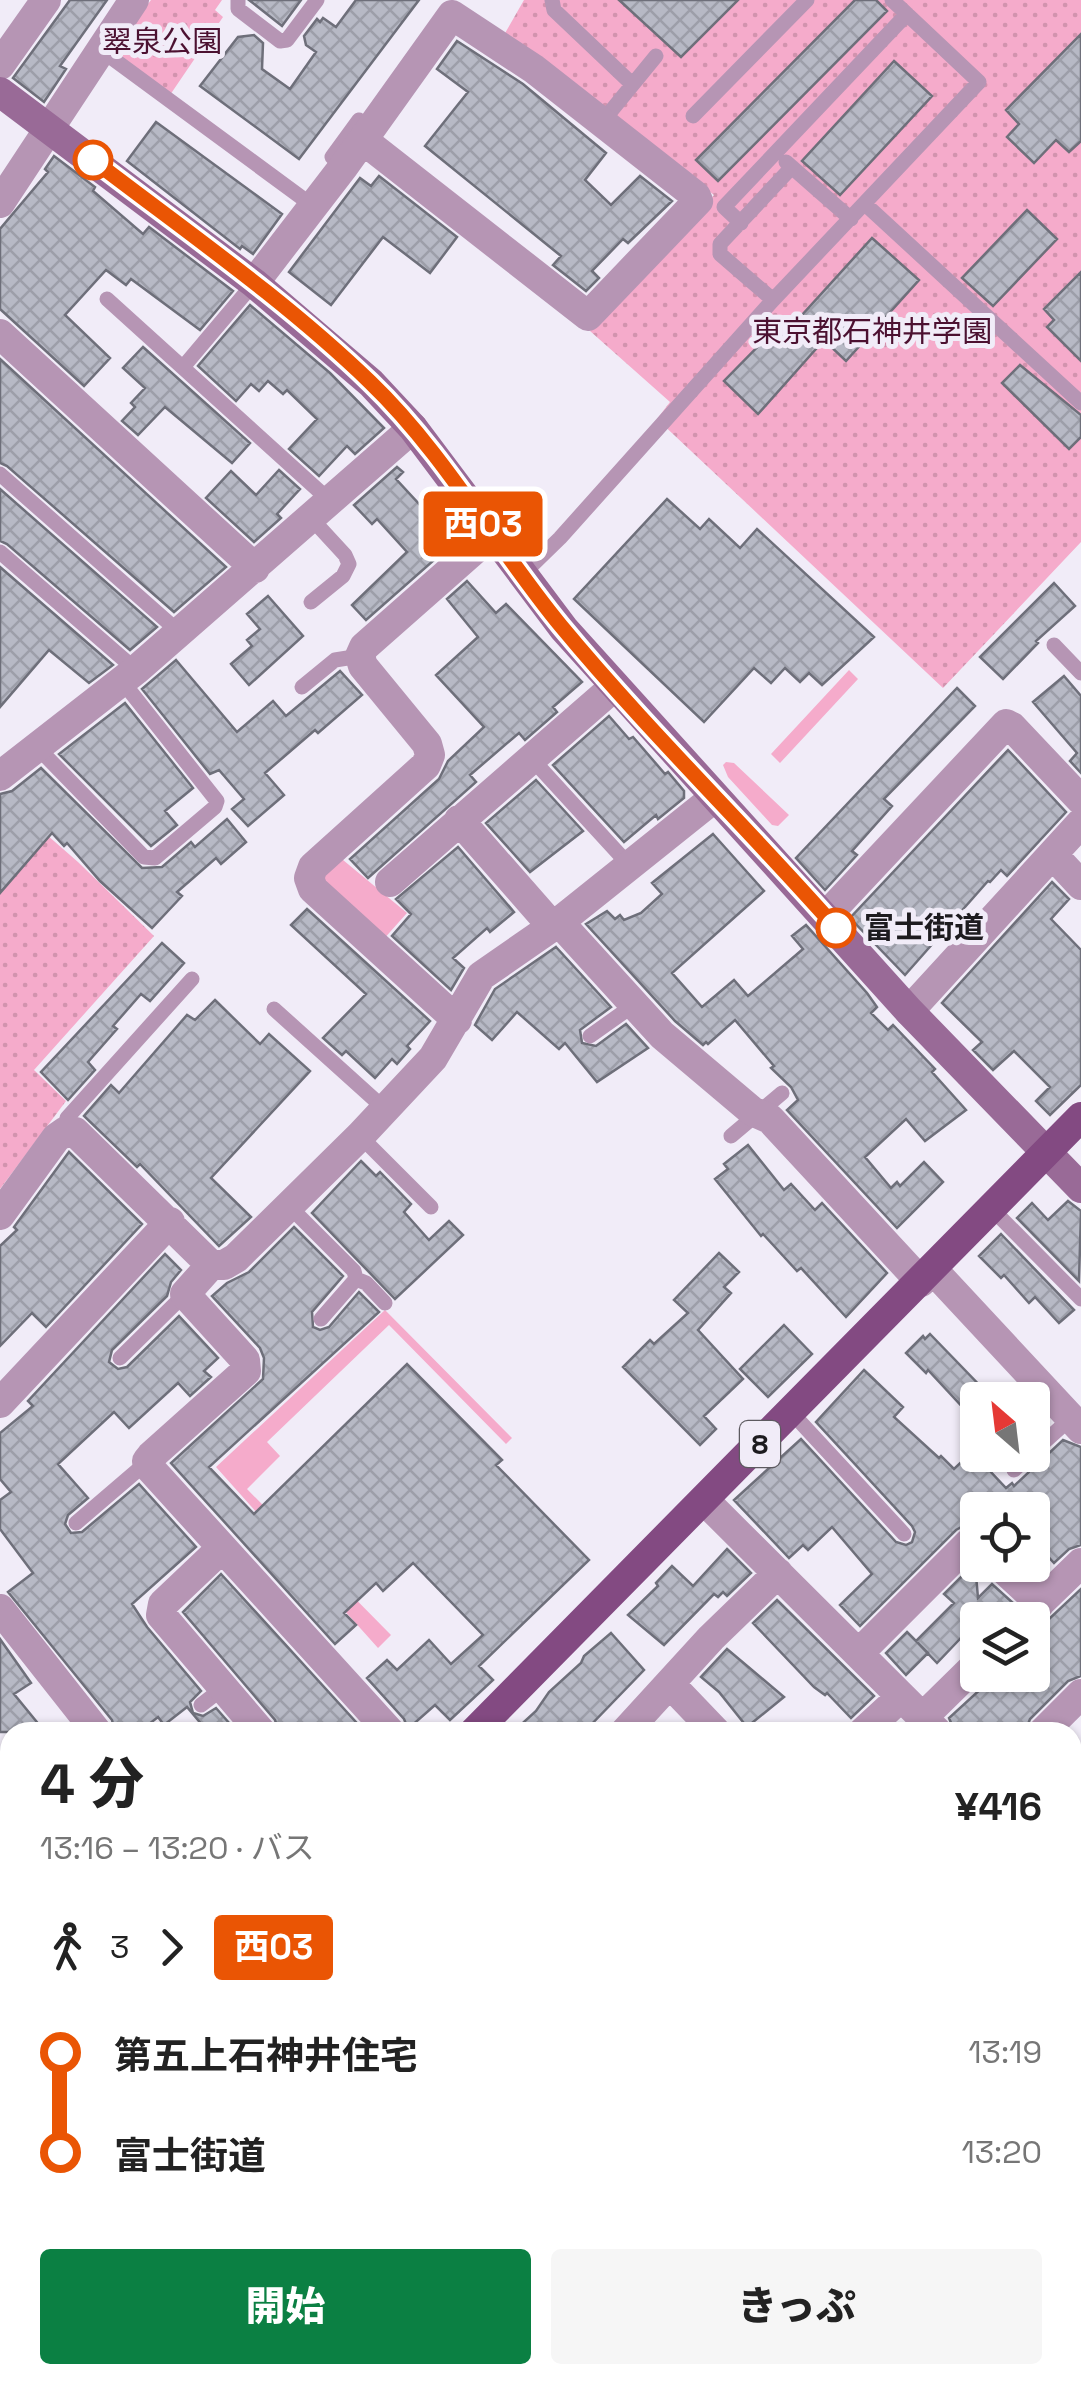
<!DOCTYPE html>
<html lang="ja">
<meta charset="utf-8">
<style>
body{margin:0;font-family:"Space Grotesk","Noto Sans JP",sans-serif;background:#f6f6f6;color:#222;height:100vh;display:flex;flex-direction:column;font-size:38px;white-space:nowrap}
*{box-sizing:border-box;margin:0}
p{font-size:32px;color:#767676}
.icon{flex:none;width:55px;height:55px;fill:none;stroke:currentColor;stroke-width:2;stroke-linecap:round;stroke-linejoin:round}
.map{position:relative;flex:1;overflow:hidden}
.sheet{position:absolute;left:0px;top:1722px;width:1082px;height:662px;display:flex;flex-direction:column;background:#fff;border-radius:30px 30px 0 0;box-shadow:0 2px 8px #0004}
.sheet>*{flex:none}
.badge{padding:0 20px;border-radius:8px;font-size:35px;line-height:65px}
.needle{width:65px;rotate:332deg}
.controls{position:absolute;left:960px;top:1382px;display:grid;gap:20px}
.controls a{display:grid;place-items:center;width:90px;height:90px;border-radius:10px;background:#fff;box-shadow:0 2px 8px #0004;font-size:50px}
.map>.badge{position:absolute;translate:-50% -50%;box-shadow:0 0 0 5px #fff}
.legs{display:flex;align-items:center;gap:15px;height:110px;padding:0 40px;font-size:32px}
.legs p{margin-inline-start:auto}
.headline{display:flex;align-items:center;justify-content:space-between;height:170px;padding:0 40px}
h1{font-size:55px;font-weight:800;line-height:75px}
.primary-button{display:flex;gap:20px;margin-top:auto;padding:20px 40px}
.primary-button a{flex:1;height:115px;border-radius:10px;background:#0b8043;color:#fff;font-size:40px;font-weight:800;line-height:115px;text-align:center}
.primary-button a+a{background:#f6f6f6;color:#222}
ul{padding:0 40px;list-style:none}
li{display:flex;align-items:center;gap:35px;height:100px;font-size:38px}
li i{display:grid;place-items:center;width:15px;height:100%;margin:0 12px;background:currentColor}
li i::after{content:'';width:25px;height:25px;margin:-12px;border:8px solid;border-radius:50%;background:#fff}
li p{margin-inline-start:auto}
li:first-child i{background:linear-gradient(#0000 50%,currentColor 0)}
li:last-child i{background:linear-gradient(currentColor 50%,#0000 0)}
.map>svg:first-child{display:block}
</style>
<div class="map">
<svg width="1081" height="2383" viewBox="0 0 1081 2383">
<defs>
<pattern id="park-dots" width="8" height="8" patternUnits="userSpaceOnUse" patternTransform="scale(2.5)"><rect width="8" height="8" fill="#f5abcb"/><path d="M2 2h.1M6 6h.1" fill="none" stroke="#d293ae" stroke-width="1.8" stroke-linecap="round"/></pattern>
<pattern id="building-cross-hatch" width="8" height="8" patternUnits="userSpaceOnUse" patternTransform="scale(2.5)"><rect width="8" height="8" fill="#b7b9c5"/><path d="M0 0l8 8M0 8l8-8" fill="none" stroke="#9d9ea9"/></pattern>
</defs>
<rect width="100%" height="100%" fill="#f1ecf8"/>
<path fill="#f5abcb" d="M849,670l9,9 -78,84 -9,-9z
M726,762l8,1 55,52 -11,11 -6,-1 -44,-48 -5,-12z
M337,855l70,58 -25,28 -60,-56 -2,-14z
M385,1310l127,128 -6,6 -117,-119 -122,117 13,14 -33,33 144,146 -13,13 -162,-181z"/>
<path fill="url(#park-dots)" d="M151,0h71l-7,10 8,7 -53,78 -59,-42 34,-51 3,2z
M524,0h557v542l-138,146 -286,-269 13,-17 -80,-71 124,-136 -210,-160z
M0,794l78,68 76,74 -120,134 32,31 -66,88z"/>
<path fill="url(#building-cross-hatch)" stroke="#6e6f7a" stroke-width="2.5" d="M70,0h37l-47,66 6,3 -22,33 -31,-24z
M249,0h52l-19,26z
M356,0h63l-120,159 -99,-73 38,-49 16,-2 9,8 -1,26 28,20 26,-37 -10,-7 -2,-9 13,-17 3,3 3,-4 13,9z
M619,0h119l-57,57z
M855,0h21l11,11 -169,170 -22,-21z
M1081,34v107l-12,11 -13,-12 -22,23 -27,-26 12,-13 -13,-14z
M457,41l66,43 83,69 -21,27 26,25 29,-29 32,25 -44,42 -5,-4 -31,32 7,7 -13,13 -33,-26 8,-9 -136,-110 43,-54 -31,-23z
M894,61l38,35 -92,99 -38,-34z
M156,122l126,92 -29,40 -11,-8 -2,3 -113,-88z
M54,156l41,31 -2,4 50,43 6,-7 84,64 -33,39 -69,-51 -5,6 -20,-15 -41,45 45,43 -26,28 -84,-77v-80l48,-57 -3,-3z
M379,176l78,61 -27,36 -47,-36 -52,68 -42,-33 71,-94 11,8z
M1027,210l30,29 -64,67 -31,-28z
M872,238l47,42 -73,81 -22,-21 -66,74 -34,-33 49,-50 8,7z
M1081,272v89l-34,-34 7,-7 -10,-11z
M250,305l80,68 54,55 -29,26 -8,-8 -28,30 -30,-27 28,-30 -30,-29 -4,4 -15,-13 -9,10 -8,-7 -15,17 -38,-35z
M143,347l107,96 -18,20 -67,-56 -27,28 -16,-14 13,-14 -4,-4 14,-15 -22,-20z
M0,359l226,208 -52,45 -167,-146 -7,-3z
M1020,365l61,50v22l-12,12 -67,-66z
M397,467l6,5 -7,7 36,39 13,-11 22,24 -101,89 -14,-15 55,-53 -30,-33 -5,5 -18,-19z
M279,470l21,19 -23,25 4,4 -27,24 -48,-44 25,-27 25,24z
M0,489l157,138 -27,23 -123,-106 -7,-3z
M667,499l33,30 9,-10 31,29 17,-19 117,108 -52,48 -13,-12 -9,9 -15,-14 -14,15 -17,-15 -50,54 -130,-123z
M0,567l113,98 -24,18 -40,-33 -49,57z
M467,581l29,32 10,-9 76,78 -29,25 4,5 -32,28 -6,-7 -49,42 6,7 -108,96 -18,-19 89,-80 9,-18 36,-34 -48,-52 42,-38 -31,-38z
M1054,583l21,23 -39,35 2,2 -35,36 -23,-22z
M268,596l35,40 -54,49 -18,-21 21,-18 -5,-6 13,-11 -13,-15z
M176,660l61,72 36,-31 13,15 54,-45 22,24 -44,38 -3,-3 -50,43 19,22 -36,31 -16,-17 12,-10 -25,-29 -9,4 -68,-85z
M1064,676l17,20v77l-11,-12 7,-8 -44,-51z
M957,688l18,18 -91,93 8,7 -40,45 5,4 -32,35 -29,-32z
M125,703l68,85 -28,23 12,14 -26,21 -92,-92z
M609,716l20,23 4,-2 32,37 3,-2 16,19v7l-26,21 -2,-4 -32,27 -71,-77z
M1008,750l58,62 -59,64 -6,-6 -11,12 -2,-1 -83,94 -55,-57z
M41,768l101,100 20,-1 29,-25 4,5 32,-28 19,23 -25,22 -5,-6 -39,34 5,4 -30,32 -52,-47 -33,-38 -3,3 -12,-13 -52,60v-99l12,-3z
M536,780l47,51 -53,41 -44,-49z
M713,834l51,57 -92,82 30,34 32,-27 14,16 55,-47 -11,-13 14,-11 61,68 10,14 -6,6 17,17 5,-5 42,44 -3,3 34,38 -41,31 -19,-22 -41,38 26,31 6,-6 3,4 24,-24 19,20 -46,46 -110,-118 11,-10 -7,-13 -20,-19 3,-2 -39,-46 -27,24 -2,-2 -3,3 -28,-24 -89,-97 21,-13 8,8 5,-4 4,5 17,-7 21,-19 -10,-11z
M458,847l56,65 -24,20 -3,-4 -34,30 11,10 -13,22 -59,-54 19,-22 -15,-15z
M1052,882l17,17 -18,20 30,31v135l-31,30 -14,-14 14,-14 -36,-36 -21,19 -20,-20 9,-8 -40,-39z
M307,909l123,112 -23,25 3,3 -13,15 -5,-5 -17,19 -29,-27 -4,4 -19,-17 43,-44 -75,-69z
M162,943l22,20 -34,38 -9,-7 -28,32 4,3 -29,33 7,8 -27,30 -27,-28z
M556,947l55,60 -31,23 2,13 14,3 30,-22 22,24 -51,34 -32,-39 -6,6 -42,-37 -25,28 -17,-15 20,-36z
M215,1000l45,44 9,-10 41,37 -99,107 40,39 -32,29 -79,-82 -3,3 -53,-51 27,-31 8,8 68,-78 8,5z
M748,1145l36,45 7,-6 24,26 7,-7 65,70 -41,44 -45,-49 -4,3 -34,-37 -2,2 -46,-57 13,-10 -4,-5z
M69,1152l73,72 -96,103 -14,-14 -32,33v-100l17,-16 -3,-3z
M361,1161l15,15 4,-4 31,32 -7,8 25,28 20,-19 14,14 -68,64 -83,-86z
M1068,1201l13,10 -2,70 -62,-63 15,-15 16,17z
M294,1227l49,49 -31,36 1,15 7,3 9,-3 30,-35 20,20 -170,155 45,47 153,-150 95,96 -6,5 93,95 -110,106 14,14 -43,40 -15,-15 -27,24 -4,-10 -37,-41 20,-18 10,10 32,-30 22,24 32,-29 -70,-72 -30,28 -7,-8 -32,30 12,12 -21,19 -164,-181 92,-84 1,-21 -4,-10 -48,-52 15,-13 22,-11z
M1001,1234l73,76 -15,13 -24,-26 -6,6 -25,-28 -3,3 -22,-22z
M719,1253l20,19 -15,15 7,6 -33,37 45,49 -39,37 12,13 -16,16 -77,-78 27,-27 4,4 34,-31 -14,-13z
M165,1254l16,16 -10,12 -4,14 -55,54 -3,12 9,7 9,-2 52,-51 39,42 -14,13 7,6 -21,19 -12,-13 -49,45 -15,-16 -56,52 30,34 -20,17 -3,9 6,9 11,-1 57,-48 57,63 -64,57 15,23 54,64 -11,11 3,11 10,3 13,-8 21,24h-29l-21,-25 -23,18 -6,-8 -19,15h-24l-3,-12 -104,-128 25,-19 -33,-44v-29l11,-8 -11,-13v-46l33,-27 -5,-5z
M784,1325l28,29 -44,43 -28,-28z
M930,1334l58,60 -10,6v4l-10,9 -40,-43 -2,3 -20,-20 17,-17 2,3z
M864,1370l39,37 -9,10 45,41 2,-2 13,13 18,-17 34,36 6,-5 2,3 49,-46 18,7v98l-12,4 -15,14 -22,-24v-29h-54v16l-13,-1 -9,5 -96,96 -20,-21 32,-31 -40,-47 -24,23 -5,-5 -14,13 -55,-58 67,-61 95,103 10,3 6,-3 3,-10 -3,-6 -96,-104z
M727,1549l24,24 -24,23 -4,-4 -5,5 -4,-3 -50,51 -36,-30 30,-29 -2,-3 16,-17 21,20z
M975,1563l3,35 14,-14 21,19 -11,17h-24l-41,43 -21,-22 38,-38 -10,-9z
M221,1574l144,158h-86l-4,-12 -92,-108z
M1081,1589v87l-13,5 -38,38 -5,13h-70l-6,-14 47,-43h36v-40z
M777,1600l97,96 -23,22 -24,-25 -2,2 -11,-8 -61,-64z
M907,1632l21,21 -22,22 -20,-22z
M611,1633l33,37 -60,62h-71l23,-21 13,-19 32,-29 3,-7z
M0,1639l31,44 -17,11 31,38h-45z
M727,1649l57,48 -37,30 -28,-35 -18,-15z"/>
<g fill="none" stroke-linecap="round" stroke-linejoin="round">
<path stroke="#b695b4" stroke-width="15" d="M238,0v9l42,32 7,-1 30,-40
M552,0l2,10 78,74
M101,50l212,156
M693,116l114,-116
M602,122l54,-66
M786,162l65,57
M344,166l-12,-9 27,-37
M865,204l216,199
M741,223l-17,-16 183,-193
M107,299l222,201
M773,300l-53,-46v-10l72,-77
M184,366l70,-83
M0,474l179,158
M310,517l35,38 4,9 -6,12 -32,26
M0,552l136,118
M521,576l39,-38 213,-238 206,-218 -87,-82
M1054,645l27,28
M302,687l33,-27 25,-4
M36,746l108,111 11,1 60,-51 2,-6 -95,-120
M531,758l99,108
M274,1009l112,101
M590,1036l45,-32
M66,1131l1,-13 125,-139
M360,1136l71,71
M731,1136l51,-43
M289,1206l65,65 2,8 -35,40
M992,1209l89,90
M356,1279l10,4 19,20
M120,1358l65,-64
M791,1412l113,122
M1032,1453l39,-35
M1014,1470l16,-15
M76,1523l63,-54 9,-3
M201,1705l22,-17
M0,1921l10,12
M0,2005l10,-8"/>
<path stroke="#b695b4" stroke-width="30" d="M0,65l46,-65
M0,203l134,-203
M254,283l90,-117 108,-151 82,54 162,127 2,5 -110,115 -225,-176
M0,334l255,234
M0,776l136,-106 277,-242
M459,820l93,106
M1054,856l27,29
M390,882l225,-196
M826,916l180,-192 6,3 69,73
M559,922l103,113 90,76 18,8 151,163
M909,1011l172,-188
M457,1020l-144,-131 -4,-11 4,-11 113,-102 4,-10 -3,-11 -64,-78 -3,-10 4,-9 127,-112
M0,1215l56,-77 10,-7 9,1 136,133
M933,1270l148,159
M0,1403l170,-181
M704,1500l233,232
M222,1548l-59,56 -2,11 100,117
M999,1565l41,38
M0,1609l97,123
M1022,1620l59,-57
M859,1653l110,-110 9,2
M671,1685l45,47
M922,1718l56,-55
M390,1732l-242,-266 -1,-5 4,-5 95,-85 -1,-11 -60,-66 26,-29h13l12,-7 124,-122 73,-78 48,-82 78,-54 155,-124
M625,1732l86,-94 67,-65
M863,1732l38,-35
M1043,1732l38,-38
M1072,2313l9,9
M131,2375l6,8
M652,2375l6,8
M895,2375l7,8
M575,2383l7,-8
M828,2383l8,-8"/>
<path stroke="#996a97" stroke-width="30" d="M0,92l254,191 117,100 42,45 151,201 345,382 172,177"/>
<path stroke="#834a82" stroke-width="30" d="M474,1732l607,-615
M1072,1869l9,-4
M0,2222l10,-10"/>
</g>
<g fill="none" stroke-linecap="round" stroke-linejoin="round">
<g stroke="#fff" stroke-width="22">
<path id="line-1" d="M93,160c94,72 192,140 277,222 74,71 126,165 191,244 87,105 185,200 275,302"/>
</g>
<use href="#line-1" stroke="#ea5504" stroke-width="15"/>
</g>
<g fill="#fff" stroke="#ea5504" stroke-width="5">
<circle cx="93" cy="160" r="18"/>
<circle cx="836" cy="928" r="18"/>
</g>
<g text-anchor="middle" stroke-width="10" stroke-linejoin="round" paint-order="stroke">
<rect fill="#f1ecf8" stroke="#5d5a60" stroke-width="2.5" x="740" y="1421" width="40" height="46" rx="8"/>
<g font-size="28" font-weight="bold" fill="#1d1b1f">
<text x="760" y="1454">8</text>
</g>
<g font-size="30" fill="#4c1131" stroke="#f1ecf8">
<text x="162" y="52">翠泉公園</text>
<text x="872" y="342">東京都石神井学園</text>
</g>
<g font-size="30" font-weight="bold" fill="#1d1b1f" stroke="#f1ecf8" text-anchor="start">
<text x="864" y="938">富士街道</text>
</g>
</g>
</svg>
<div class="controls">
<a><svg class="needle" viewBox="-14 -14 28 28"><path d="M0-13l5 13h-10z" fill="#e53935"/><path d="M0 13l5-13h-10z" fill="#767676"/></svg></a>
<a><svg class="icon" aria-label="locate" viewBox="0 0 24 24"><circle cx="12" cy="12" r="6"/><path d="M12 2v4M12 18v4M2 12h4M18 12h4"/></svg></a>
<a><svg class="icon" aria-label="layers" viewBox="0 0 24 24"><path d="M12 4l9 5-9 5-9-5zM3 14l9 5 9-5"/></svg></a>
</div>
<b class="badge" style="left:483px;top:524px;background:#ea5504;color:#fff">西03</b>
<section class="sheet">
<div class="headline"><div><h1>4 分</h1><p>13:16 – 13:20 · バス</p></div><b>¥416</b></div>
<div class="legs"><svg class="icon" aria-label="walk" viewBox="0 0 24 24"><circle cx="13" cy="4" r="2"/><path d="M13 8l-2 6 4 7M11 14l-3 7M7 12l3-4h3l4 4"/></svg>3<svg class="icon" aria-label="forward" viewBox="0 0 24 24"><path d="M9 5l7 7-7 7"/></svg><b class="badge" style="background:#ea5504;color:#fff">西03</b></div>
<ul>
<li><i style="color:#ea5504"></i><b>第五上石神井住宅</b><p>13:19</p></li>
<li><i style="color:#ea5504"></i><b>富士街道</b><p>13:20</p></li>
</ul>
<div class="primary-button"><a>開始</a><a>きっぷ</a></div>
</section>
</div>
